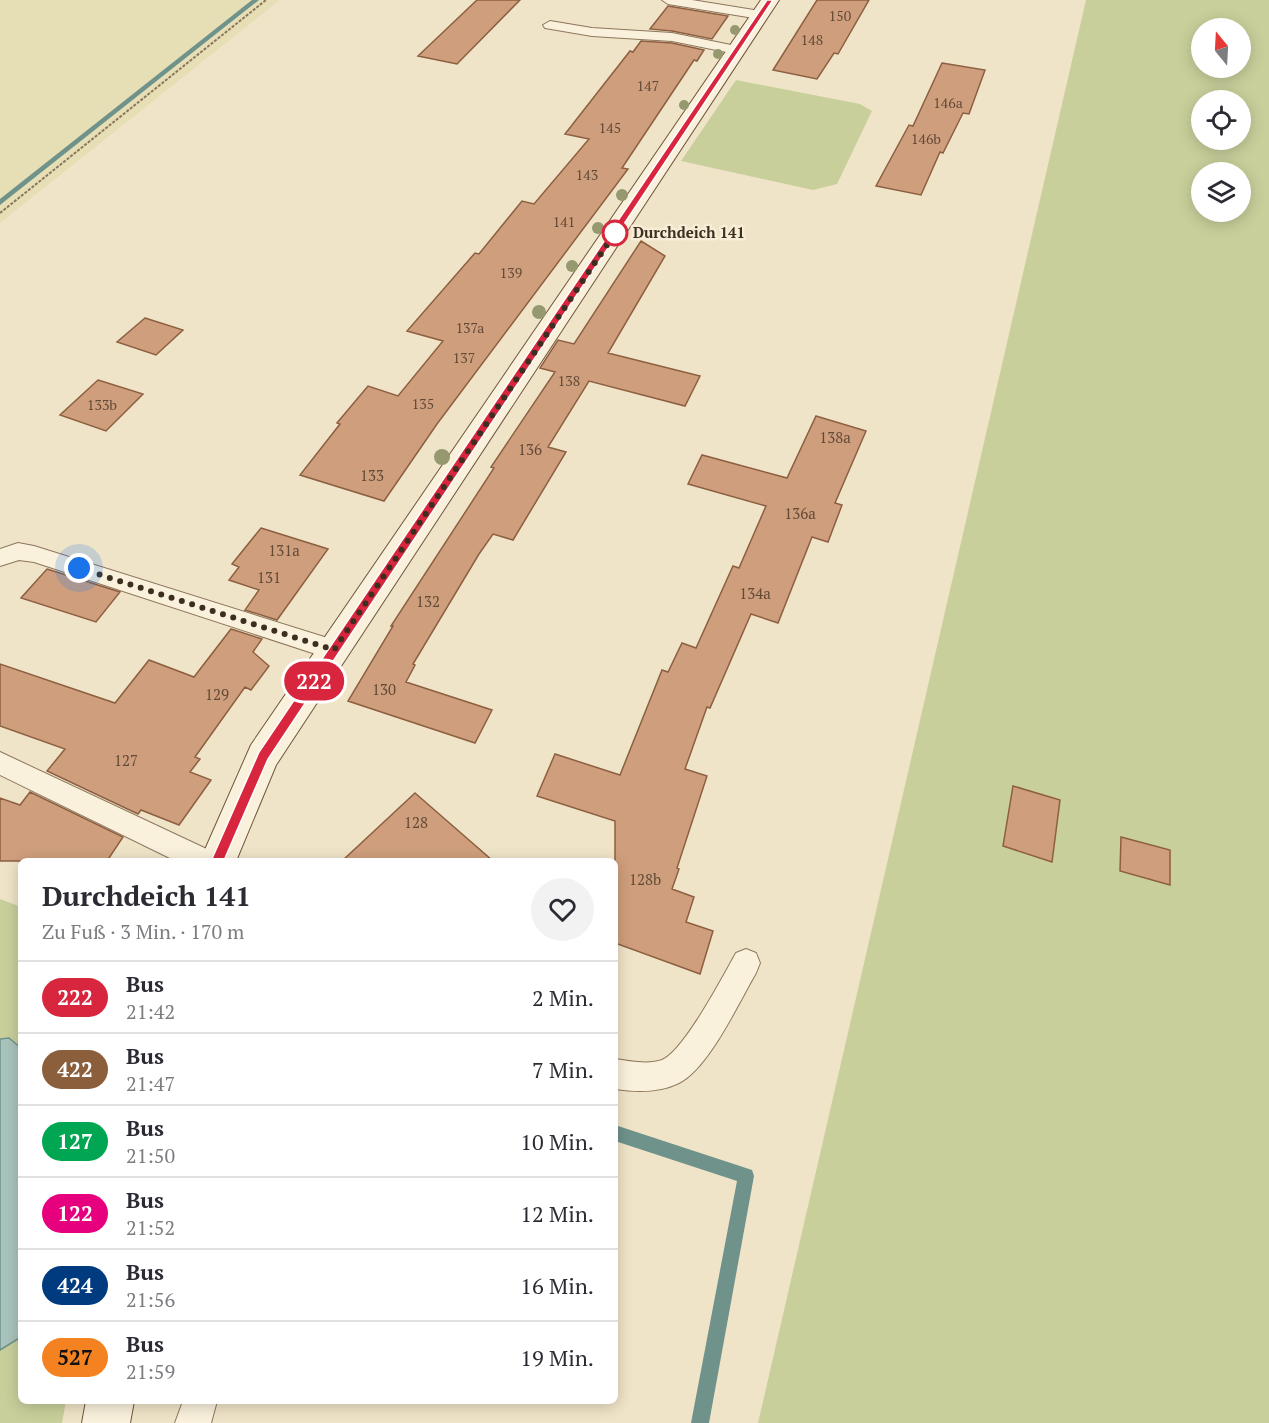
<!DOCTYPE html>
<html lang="de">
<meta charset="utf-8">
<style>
body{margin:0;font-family:"PT Serif",serif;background:#f2f2f3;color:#2b2b33;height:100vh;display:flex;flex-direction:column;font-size:22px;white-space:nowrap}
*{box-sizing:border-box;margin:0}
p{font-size:20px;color:#7c7c81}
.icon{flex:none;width:33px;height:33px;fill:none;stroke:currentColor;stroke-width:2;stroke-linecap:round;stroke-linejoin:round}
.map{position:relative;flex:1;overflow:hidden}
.panel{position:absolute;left:18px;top:858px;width:600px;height:546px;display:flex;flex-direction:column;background:#fff;border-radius:9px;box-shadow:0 3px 15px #0003}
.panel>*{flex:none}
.badge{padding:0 12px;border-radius:20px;font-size:21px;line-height:39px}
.needle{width:39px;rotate:342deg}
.controls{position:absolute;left:1191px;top:18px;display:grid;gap:12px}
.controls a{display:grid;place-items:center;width:60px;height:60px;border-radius:50%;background:#fff;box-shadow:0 3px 15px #0003;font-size:30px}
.you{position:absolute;width:30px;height:30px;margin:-15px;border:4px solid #fff;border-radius:50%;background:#1a73e8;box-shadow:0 0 0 9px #1a73e833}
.map>.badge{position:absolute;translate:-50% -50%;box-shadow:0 0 0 3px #fff}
.round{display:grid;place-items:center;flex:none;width:63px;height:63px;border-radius:32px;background:#f2f2f3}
.headline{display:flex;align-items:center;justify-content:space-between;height:102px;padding:0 24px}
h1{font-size:28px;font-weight:800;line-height:45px}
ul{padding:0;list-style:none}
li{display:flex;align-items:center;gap:18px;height:72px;padding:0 24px;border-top:2px solid #e1e1e2}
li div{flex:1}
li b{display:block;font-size:22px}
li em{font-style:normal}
li .badge{min-width:66px;font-weight:700;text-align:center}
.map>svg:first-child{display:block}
</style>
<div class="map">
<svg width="1269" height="1423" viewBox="0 0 1269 1423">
<rect width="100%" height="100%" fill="#f0e4c8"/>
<path fill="#e6deb5" d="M0,0h280l-280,223z"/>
<path fill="#c9cf9b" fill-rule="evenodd" d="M1086,0h183v1423h-511zM1202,28h38v40h-38zM1202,100h38v40h-38zM1202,172h38v40h-38z
M736,80l124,24 12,7 -35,73 -24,6 -132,-29z
M0,899l21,8v141l-12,-10 -9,1z
M21,1337v64h45l-4,22h-62v-73z"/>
<path fill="#a9c4bc" stroke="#6f938a" stroke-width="1.5" d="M9,1038l12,10v289l-21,13v-311z"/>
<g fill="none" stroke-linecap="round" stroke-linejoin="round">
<path fill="#6f938a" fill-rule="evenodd" d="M252,0h7l-259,205v-6z
M615,1125l131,43 6,2 2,6 -45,247h-18l46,-242 -122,-40z"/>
</g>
<path fill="#cf9f7d" stroke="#8d5f41" stroke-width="1.5" d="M477,0h43l-63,64 -39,-8z
M817,0h52l-31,54 -4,-1 -17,26 -44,-9z
M668,6l60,10 -16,23 -40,-8 -22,-2z
M641,41l31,2 32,7 -7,11 -3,-1 -72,108 6,1 -191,255 -53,77 -84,-26 40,-51 -3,-1 31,-37 30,10 45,-55 -36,-10 68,-78 4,1 43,-53 12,3 55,-65 -24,-5 65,-83 3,1z
M942,63l43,7 -16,44 -6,-1 -20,40 -3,-1 -19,43 -45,-9 33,-61 4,1z
M641,241l24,15 -57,97 92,23 -15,30 -96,-25 -41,66 18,5 -53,88 -20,-6 -14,20 -66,110 2,1 -9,17 86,28 -17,33 -127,-42 45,-75h-2l103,-158 -3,-1 64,-95 -15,-4 18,-28 16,4z
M145,318l38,12 -27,25 -39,-13z
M98,380l45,14 -37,37 -46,-16z
M816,416l50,15 -31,72 7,2 -14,37 -16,-5 -34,86 -27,-9 -41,94 -3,-1 -22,62 22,7 -30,92 2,1 -7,20 22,8 -8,25 27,9 -13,43 -85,-31v-122l-78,-25 18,-42 65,21 42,-105 6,2 14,-29 14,5 37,-82 6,2 27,-62 -78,-22 14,-29 85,23z
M261,528l67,21 -51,71 -32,-10 14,-20 -30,-10 10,-13 -7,-3z
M47,569l73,23 -24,30 -75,-24z
M231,629l31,10 -9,13 16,14 -18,24 -6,-3 -50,70 5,2 -10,13 21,8 -32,45 -38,-15 -3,4 -91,-43 18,-22 -65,-23v-62l115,39 34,-43 45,17z
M1013,786l47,14 -8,62 -49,-16z
M30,792l93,45 -16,24h-107v-63l20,7z
M415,793l78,68h-151z
M1121,837l49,13v35l-50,-14z"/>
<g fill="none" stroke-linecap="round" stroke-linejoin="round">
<g stroke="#8d765c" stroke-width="2">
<path id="lane" d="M662,0h30l68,11 7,4 -7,4 -92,-15z
M550,21l42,7 80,5 64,13 7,4 -7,4 -64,-13 -80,-5 -47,-8 -2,-3z
M18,543l16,3 300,94 8,3 4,7 -4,7 -8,3 -300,-98 -15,-2 -19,6v-17z
M0,752l213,100 4,9h-41l-176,-86z
M746,949l10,4 4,10 -4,10c-17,29 -47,95 -77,110 -20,10 -43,9 -64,6v-30c14,2 33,6 47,1 22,-9 61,-84 74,-107z
M183,1401h34l-6,22h-36z"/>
</g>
<g stroke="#6f573f" stroke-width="2">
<path id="secondary" d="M761,0h18l-503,765 -40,96h-36l51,-116z
M86,1401h48l-4,22h-48z"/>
</g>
<path stroke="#8d765c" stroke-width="2" stroke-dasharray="3 1.5" stroke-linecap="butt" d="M0,213l266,-213"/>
<use href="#lane" fill="#faf1dc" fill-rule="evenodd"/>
<use href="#secondary" fill="#faf1dc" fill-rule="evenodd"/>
</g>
<g fill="#96986f">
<circle cx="735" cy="30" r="5"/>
<circle cx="718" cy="54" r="5"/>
<circle cx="684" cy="105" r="5"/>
<circle cx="622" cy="195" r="6"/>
<circle cx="598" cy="228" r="6"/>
<circle cx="572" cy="266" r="6"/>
<circle cx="539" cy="312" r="7"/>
<circle cx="442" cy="457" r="8"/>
</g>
<path fill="#d7263d" stroke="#fff" stroke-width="1.5" d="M767,0h6l-505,759 -46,106h-9l-2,-4 48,-109z"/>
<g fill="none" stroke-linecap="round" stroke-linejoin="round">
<path stroke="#3d2e20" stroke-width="6" stroke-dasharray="0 10.8" d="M79,568l255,82 281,-417"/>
</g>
<circle fill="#fff" stroke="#d7263d" stroke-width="3" cx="615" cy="233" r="12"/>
<g text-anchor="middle" stroke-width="5" stroke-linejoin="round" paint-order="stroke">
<g font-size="14" fill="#624a37">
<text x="840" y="21">150</text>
<text x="812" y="45">148</text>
<text x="648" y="91">147</text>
<text x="948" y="108">146a</text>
<text x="610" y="133">145</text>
<text x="926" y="144">146b</text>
<text x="587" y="180">143</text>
<text x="564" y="227">141</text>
<text x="511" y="278">139</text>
<text x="470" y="333">137a</text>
<text x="464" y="363">137</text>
<text x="569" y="386">138</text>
<text x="423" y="409">135</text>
<text x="102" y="410">133b</text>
</g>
<g font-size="15" font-weight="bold" fill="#3d2e20" stroke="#f7eed8" text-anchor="start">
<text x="633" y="238">Durchdeich 141</text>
</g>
<g font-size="15" fill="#624a37">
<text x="835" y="443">138a</text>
<text x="530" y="455">136</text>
<text x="372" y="481">133</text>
<text x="800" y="519">136a</text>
<text x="284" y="556">131a</text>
<text x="269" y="583">131</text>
<text x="755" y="599">134a</text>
<text x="428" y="607">132</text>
<text x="384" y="695">130</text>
<text x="217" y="700">129</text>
<text x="126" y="766">127</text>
<text x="416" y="828">128</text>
<text x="645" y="885">128b</text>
</g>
</g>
</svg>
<div class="controls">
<a><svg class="needle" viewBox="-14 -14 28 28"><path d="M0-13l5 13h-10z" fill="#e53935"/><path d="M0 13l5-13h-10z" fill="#7c7c81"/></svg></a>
<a><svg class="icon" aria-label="locate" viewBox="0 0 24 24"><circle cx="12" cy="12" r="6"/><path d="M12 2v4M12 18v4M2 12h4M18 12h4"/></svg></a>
<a><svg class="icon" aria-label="layers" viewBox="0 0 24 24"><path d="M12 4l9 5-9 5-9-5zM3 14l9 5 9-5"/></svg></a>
</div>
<div class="you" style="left:79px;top:568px"></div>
<b class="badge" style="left:314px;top:681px;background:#d7263d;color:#fff">222</b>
<section class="panel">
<div class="headline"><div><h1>Durchdeich 141</h1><p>Zu Fuß · 3 Min. · 170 m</p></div><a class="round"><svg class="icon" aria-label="heart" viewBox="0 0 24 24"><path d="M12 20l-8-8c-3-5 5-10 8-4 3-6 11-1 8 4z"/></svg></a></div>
<ul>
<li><span class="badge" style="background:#d7263d;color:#fff">222</span><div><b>Bus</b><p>21:42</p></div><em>2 Min.</em></li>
<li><span class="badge" style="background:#8b5e3c;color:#fff">422</span><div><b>Bus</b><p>21:47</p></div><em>7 Min.</em></li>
<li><span class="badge" style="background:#00a651;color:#fff">127</span><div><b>Bus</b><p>21:50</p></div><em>10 Min.</em></li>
<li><span class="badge" style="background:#e6007e;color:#fff">122</span><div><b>Bus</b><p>21:52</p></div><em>12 Min.</em></li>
<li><span class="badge" style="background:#003b80;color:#fff">424</span><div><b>Bus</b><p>21:56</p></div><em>16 Min.</em></li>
<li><span class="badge" style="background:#f58220;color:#111">527</span><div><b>Bus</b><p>21:59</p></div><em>19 Min.</em></li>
</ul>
</section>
</div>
